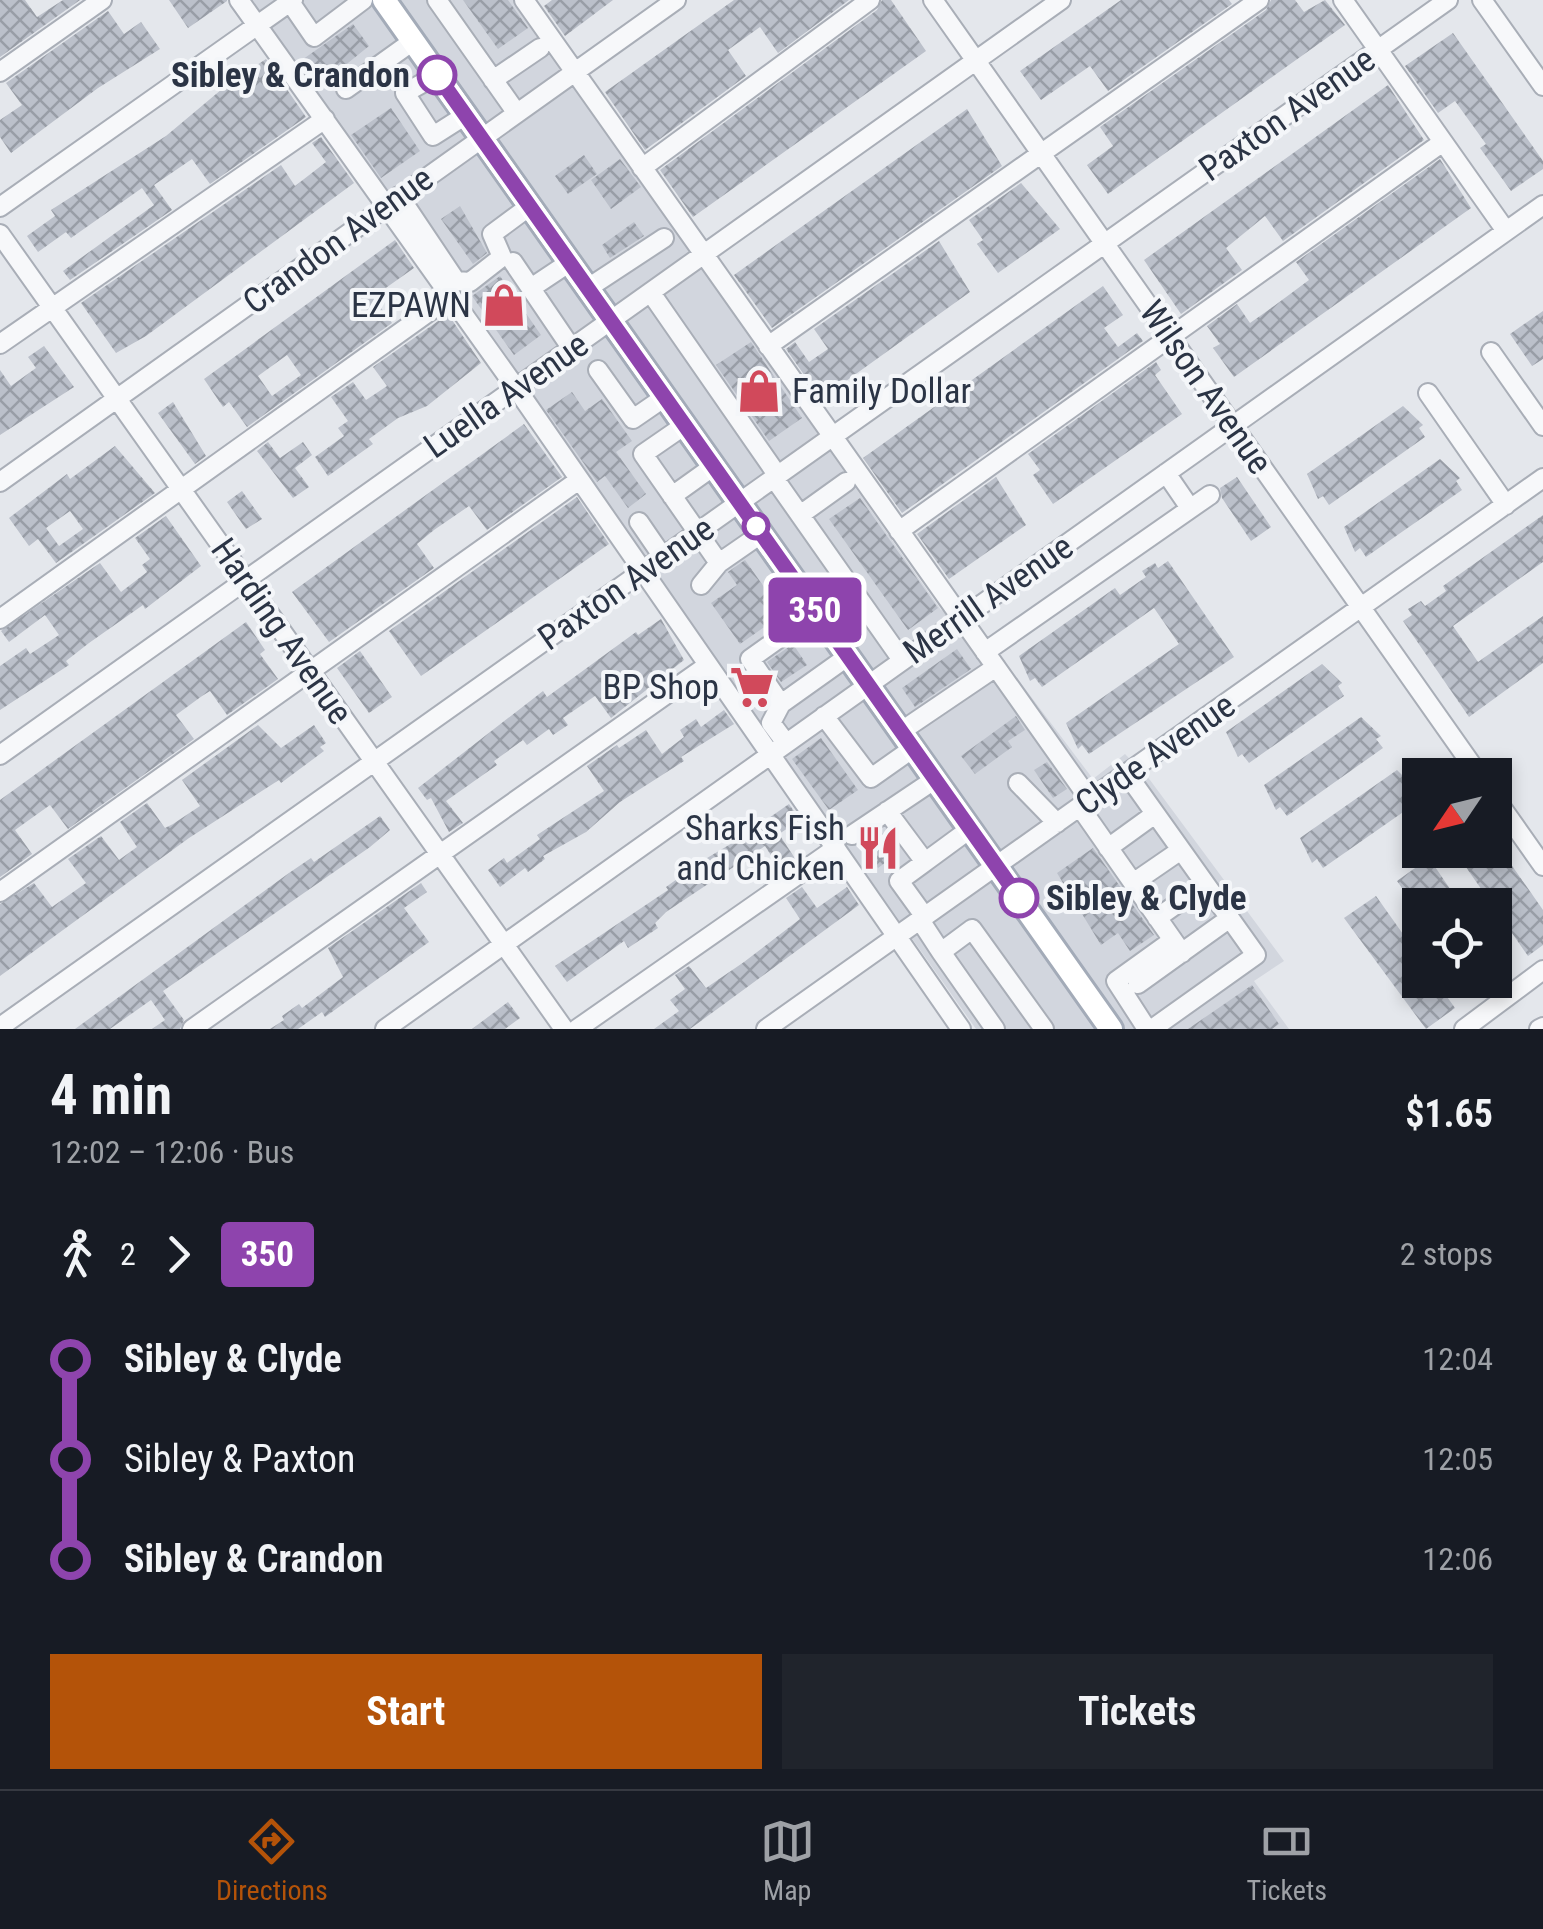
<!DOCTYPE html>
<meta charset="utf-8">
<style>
body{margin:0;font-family:"Roboto Condensed",sans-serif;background:#20242c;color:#f1f3f6;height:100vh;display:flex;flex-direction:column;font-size:38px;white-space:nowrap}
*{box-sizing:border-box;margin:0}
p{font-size:32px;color:#9ea1a6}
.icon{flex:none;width:55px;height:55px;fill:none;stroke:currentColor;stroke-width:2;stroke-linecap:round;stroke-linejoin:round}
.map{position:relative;height:1029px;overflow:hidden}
.sheet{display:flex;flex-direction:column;background:#171b24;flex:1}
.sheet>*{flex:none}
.badge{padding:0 20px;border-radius:8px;font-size:35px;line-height:65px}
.needle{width:65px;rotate:235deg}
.controls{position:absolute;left:1402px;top:758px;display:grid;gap:20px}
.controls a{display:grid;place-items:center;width:110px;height:110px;border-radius:0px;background:#171b24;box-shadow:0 5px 15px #0003;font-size:50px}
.map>.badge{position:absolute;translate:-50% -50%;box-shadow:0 0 0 5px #fff}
.legs{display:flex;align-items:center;gap:15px;height:110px;padding:0 50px;font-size:32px}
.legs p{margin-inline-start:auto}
.summary{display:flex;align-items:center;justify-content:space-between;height:170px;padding:0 50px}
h1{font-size:55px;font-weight:700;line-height:75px}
.button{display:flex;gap:20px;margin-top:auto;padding:20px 50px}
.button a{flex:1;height:115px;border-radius:0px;background:#b45309;color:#fff;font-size:40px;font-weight:700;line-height:115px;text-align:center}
.button a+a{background:#20242c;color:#f1f3f6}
ul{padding:0 50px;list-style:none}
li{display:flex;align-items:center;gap:35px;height:100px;font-size:38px}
li i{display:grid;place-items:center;width:15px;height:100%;margin:0 12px;background:currentColor}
li i::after{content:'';width:25px;height:25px;margin:-12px;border:8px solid;border-radius:50%;background:#171b24}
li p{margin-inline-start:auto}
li:first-child i{background:linear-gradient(#0000 50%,currentColor 0)}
li:last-child i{background:linear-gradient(currentColor 50%,#0000 0)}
.tab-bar{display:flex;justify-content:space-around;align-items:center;height:140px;border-top:2px solid #363941;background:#171b24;font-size:28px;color:#9ea1a6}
.tab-bar a{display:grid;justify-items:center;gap:5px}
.tab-bar .selected{color:#b45309}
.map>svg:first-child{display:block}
</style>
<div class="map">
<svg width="1543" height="1029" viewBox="0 0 1543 1029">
<defs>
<pattern id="building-cross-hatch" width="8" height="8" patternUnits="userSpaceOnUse" patternTransform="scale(2.5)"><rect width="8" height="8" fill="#bbc0ca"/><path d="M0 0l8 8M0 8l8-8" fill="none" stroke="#989da6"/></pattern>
</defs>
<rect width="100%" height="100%" fill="#e4e7ec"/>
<path fill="#d2d6de" d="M248,0h266l427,610 33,11 119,158 32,-25 25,26 134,181 -30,20 35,48h-313z"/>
<path fill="url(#building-cross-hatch)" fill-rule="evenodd" d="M0,0h25l12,17 26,-17h17l-80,57z
M169,0h58v1l-39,27z
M463,0h45l20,28 -30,21z
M552,0h61l-48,36 -21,-30z
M734,0h115l-71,53 -18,-26 -32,23 18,26 -101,74 -40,-58z
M882,0h9l35,51 -233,166 -33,-47 217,-160z
M1121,0h108l3,4 -124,87 -18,-25 -49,34 -21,-29z
M1271,0h24l9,12 21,-12 20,25 -237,169 -21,-29 26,-19 -13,-19 166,-117z
M108,11l16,23 17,-12 19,27 -62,39 -87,65 -11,-16v-17l22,-15 -16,-22z
M353,24l16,22 -52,42 -18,-26z
M1453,33l90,128v8l-32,22 -31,-43 6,-4 -31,-43 -17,12 -33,-47z
M266,59l40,58 -96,67 -18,-25 -38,26 18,25 -102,70 -7,-9 91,-66 -12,-17 -71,50 -5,-6 -28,20 -11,-16 28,-20 -4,-6 115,-74 62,-52z
M1388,85l36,55 -141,101 -18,-25 -39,32 16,22 -61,44 -37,-54z
M391,108l29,43 -39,27 -30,-43z
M967,109l35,57 -230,162 -38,-53z
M321,137l33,46 -208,153 -30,17 -35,-50 200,-138 14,21 31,-24 -14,-19z
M584,155l13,19 -29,20 -13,-18z
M620,159l21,28 -30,22 -20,-29z
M1440,159l31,49 -237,169 -21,-29 7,-4 -13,-18 30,-22 13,19 24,-17 35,-26 -13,-18z
M1021,183l39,46 -62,44 -21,-29 6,-4 -14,-20z
M460,206l27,47 -14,11 -32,-45z
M634,222l10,14 -34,22 -8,-13z
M395,240l19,28 -41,29 19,26 -145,104 -18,-25 -6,5 -19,-28zM287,355l14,20 -29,21 -14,-20z
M939,241l31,51 -149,107 -35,-50 9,-7 14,20 19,-13 -14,-20z
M500,276l41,59 -27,20 -42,-59z
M1103,286l20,29 -19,13 14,19 19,-14 6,8 -241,172 -39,-55z
M1543,311v48l-11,7 -22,-32z
M448,314l33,49 -54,43 -29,12 -29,21 4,5 -45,32 -13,-19 29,-21 -6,-8 10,-7 -17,-24 22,-15 13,18 21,-14 -14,-19z
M751,342l51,76 -33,23 -53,-76z
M44,346l30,41 -74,48v-65l11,16 25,-18 -8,-11z
M1156,362l5,8 -6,5 27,39 -129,90 -20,-29 7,-5 -12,-16z
M572,392l13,19 17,-12 30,42 -16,11 30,42 -18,14 -23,-32 -8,6 -51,-72z
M173,402l33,54 -11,8 -37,-51z
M1403,406l20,19 -4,3 6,9 -96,68 -6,-9 -5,3 -11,-25z
M524,424l38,53 -75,53 -18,-24 -35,24 -17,14 17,24 -105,74 -37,-50z
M268,442l12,16 23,-16 9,13 -17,13 14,19 -16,11 -36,-47z
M115,446l40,47 -99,70 -18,-24 -9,7 -20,-28 58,-44 3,5zM70,511l13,18 -24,17 -13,-18z
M1440,459l20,19 -4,3 6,9 -96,67 -6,-9 -5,4 -11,-25z
M996,477l30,48 -77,54 -32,-45z
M1237,477l34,50 -20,14 -29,-43 -2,-10z
M242,491l20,28 -16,10 -19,-27z
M577,497l32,47 -188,132 -32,-45z
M860,498l78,110 -30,22 -79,-111z
M1543,515v47l-90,64 25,36 65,-46v47l-74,54 -66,-96 9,-6 -4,-6 13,-8 4,5 21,-15 -3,-5z
M166,516l35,50 -56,43 -2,-4 -54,38 -23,18 3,4 -69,45v-44l26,-18 4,6 29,-19 -14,-20 -36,27 -8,-11 99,-68 21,29 26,-20 -5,-7 8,-6 -15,-21z
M745,560l38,54 -43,30 -29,-41 26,-18 -9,-13z
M1168,561l66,96 -145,97 -7,-9 -4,4 -12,-26 113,-79 -25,-36 -112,79 -7,-9 -5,3 -11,-25 96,-68 5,7 26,-18 -4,-6 13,-8 3,5z
M661,619l23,41 -73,58 -16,-22 -32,22 5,7 -15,10 -4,-6 -22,16 -4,-5 -29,21 3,4 -51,36 17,22 -14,9 -18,-34 -4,2 -9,-12 125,-97 4,6 89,-65 2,3z
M246,622l19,28 -5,4 18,25 -51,36 -17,-24 -8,5 -26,19 18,24 -126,90 -18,-24 -35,25 17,24 -32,23v-77z
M793,644l14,21 -26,17 -14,-20z
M957,649l14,20 -56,38 -13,-19z
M360,651l32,46 -23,16 -32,-45z
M1322,664l20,19 -4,3 6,10 -95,67 -7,-9 -4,3 -12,-25z
M724,710l10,14 -53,33 3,4 -64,41 -34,30 -43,24 2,3 -17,13 -3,-4 -25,19 -12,-17 16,-12 3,5 33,-24 -3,-4 67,-44 -17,-25 30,-21 2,3 27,-18 16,24 22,-17 -4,-7 16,-11 5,8z
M1016,716l9,14 -17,11 4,6 -37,27 -14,-18z
M1361,717l20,19 -5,3 7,9 -96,68 -7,-9 -4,3 -12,-25z
M258,725l23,23 33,-23 12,18 -6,4 4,4 -43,32 -2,-3 -90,58 -189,138v-72l34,-21 18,24 34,-24 -18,-24 33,-23 18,24 18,-13 -17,-25 27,-19 18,25 8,-4 27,-18 -18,-26z
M821,738l37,52 -29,20 -37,-51z
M1047,762l20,27 -14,9 -19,-28z
M1397,770l19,19 -4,3 7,9 -96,67 -6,-9 -5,4 -12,-25z
M789,804l11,16 -21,14 17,26 -15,11 -16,-25 -99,66 -11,11 3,5 -30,20 -4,-7 -57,41 -12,-16 113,-76 -2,-3 36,-26 47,-28 -3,-3 18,-13 2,3z
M380,816l10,14 -20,17 -207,144 21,29 -4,9h-28l13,-9 -14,-20 -41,29h-35l214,-156 22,-15 3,4z
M881,831l16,23 -19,14 -18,-24z
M1093,848l61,87 -24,16 -12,-18 -17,12 -44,-72z
M1454,850h47l42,60v35l-15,11z
M1429,858l32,47h-47l-17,-24z
M421,883l6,9 -23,16 25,34 -104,75 -3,-5 -24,17h-28l14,-9 -2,-4 17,-12 3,4 41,-31 -15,-29z
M802,887l15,21 30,-21 12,18 -169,124h-36l25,-18 -9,-11 15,-11 -10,-14 14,-9 17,22 38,-26 56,-43 -14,-21z
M1376,896l44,62v22h15l20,28 -29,21 -82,-111z
M1252,985l27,39 -7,5h-84z
M508,1002l12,16 -15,11h-33z"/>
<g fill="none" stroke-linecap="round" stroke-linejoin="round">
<g stroke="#a9aeb7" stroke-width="22">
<path id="minor" d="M239,0l277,388 445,641
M437,0l79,112
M524,0l566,800
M933,0l546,775
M1343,0l163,231
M1482,0l61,86
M290,2l24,35 49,-37
M0,72l102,-72
M437,75l-32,18 28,43 33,-21
M493,80l47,-32
M346,89l67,-48
M642,168l228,-168
M399,196l57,85 14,1 32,-25 -10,-23 38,-28
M0,207l293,-207
M0,234l564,795
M513,262l59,87
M531,288l39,-26
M588,288l76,-50
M651,293l127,183
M0,344l325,-225
M768,346l491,-346
M1491,352l52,74
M598,370l35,49 32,-22
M1428,393l78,112
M685,425l-42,29 76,109 42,-29
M1166,473l24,35
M774,478l128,182
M0,482l676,-482
M672,496l42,-30
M800,515l46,-33
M639,522l24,35
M899,531l544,-389
M701,585l18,-22
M816,612l-66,47 31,45 66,-47
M0,619l451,-323
M985,652l225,-157
M781,704l-10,19 15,20
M824,716l47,62 41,-29
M900,732l96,-65
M0,755l1061,-755
M1127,774l129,181 -104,74
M1018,783l39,40
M1495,798l48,68
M1080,807l102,146
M887,811l38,51 45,-33
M852,835l82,-55
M1108,848l47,-34
M925,862l-26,19 26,36
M1133,883l48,-33
M0,892l579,-412
M1157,918l48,-34
M920,920l21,32
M1138,984l92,-66
M0,1027l1448,-1027
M192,1029l516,-364
M385,1029l1158,-824
M577,1029l259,-181
M766,1029l777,-551
M995,1029l-54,-77 31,-23 72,100
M1147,1029l-31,-48 57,-41
M1464,1029l79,-59
M1539,1029l4,-2"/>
</g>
<g stroke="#a3abb8" stroke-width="28">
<path id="major" d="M384,0l727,1029"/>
</g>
<use href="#minor" stroke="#f7f8fa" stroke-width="18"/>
<use href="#major" stroke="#fff" stroke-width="22"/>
</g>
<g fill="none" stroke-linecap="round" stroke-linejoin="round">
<g stroke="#fff" stroke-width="22">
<path id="line-1" d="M437,75l582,823"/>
</g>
<use href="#line-1" stroke="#8e44ad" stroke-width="15"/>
</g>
<defs>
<g id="shop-bare" transform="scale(3.45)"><path d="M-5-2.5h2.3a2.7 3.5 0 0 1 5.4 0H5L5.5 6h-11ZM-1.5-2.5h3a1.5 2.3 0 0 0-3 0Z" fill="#d1495b" stroke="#f4f6f9" stroke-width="2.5" paint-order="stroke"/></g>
<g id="supermarket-bare" transform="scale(3.45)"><path d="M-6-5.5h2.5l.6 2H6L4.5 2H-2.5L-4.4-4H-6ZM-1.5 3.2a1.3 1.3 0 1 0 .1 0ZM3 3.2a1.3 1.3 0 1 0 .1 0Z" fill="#d1495b" stroke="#f4f6f9" stroke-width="2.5" paint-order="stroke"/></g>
<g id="restaurant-bare" transform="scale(3.45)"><path d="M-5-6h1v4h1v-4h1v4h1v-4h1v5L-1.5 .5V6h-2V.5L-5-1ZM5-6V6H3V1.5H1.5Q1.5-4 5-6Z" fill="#d1495b" stroke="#f4f6f9" stroke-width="2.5" paint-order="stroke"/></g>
</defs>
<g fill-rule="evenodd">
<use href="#shop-bare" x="504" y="305"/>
<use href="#shop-bare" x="759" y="391"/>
<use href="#supermarket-bare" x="752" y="687"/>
<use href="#restaurant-bare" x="878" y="848"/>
</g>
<g fill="#fff" stroke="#8e44ad" stroke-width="5">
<circle cx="437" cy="75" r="18"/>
<circle cx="756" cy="526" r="12"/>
<circle cx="1019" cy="898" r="18"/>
</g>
<g text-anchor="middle" stroke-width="8" stroke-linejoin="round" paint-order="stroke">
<g font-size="35" font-weight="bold" fill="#2b3445" stroke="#f4f6f9" text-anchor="end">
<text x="410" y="87">Sibley &amp; Crandon</text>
<text x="1046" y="910" text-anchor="start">Sibley &amp; Clyde</text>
</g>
<g font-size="35" fill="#2b3445" stroke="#f4f6f9">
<text transform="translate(1287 114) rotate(-35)" y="12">Paxton Avenue</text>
<text transform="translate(338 240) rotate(-36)" y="12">Crandon Avenue</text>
<text transform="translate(1206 387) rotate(55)" y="12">Wilson Avenue</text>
<text transform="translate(506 395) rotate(-35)" y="12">Luella Avenue</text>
<text transform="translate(626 583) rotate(-35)" y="12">Paxton Avenue</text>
<text transform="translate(988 599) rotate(-35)" y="12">Merrill Avenue</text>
<text transform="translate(282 631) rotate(55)" y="12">Harding Avenue</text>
<text transform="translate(1155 754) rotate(-35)" y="12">Clyde Avenue</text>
</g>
<g font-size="35" fill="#2b3445" stroke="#f4f6f9" text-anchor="end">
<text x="471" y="317">EZPAWN</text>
<text x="792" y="403" text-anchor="start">Family Dollar</text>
<text x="719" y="699">BP Shop</text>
<text x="845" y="840">Sharks Fish<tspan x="845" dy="40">and Chicken</tspan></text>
</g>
</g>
</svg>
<div class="controls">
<a><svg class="needle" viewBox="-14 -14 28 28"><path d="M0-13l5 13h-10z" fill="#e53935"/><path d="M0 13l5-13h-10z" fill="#9ea1a6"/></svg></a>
<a><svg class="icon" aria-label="locate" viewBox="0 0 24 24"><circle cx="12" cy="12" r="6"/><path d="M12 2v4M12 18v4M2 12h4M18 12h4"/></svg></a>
</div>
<b class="badge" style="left:815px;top:610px;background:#8e44ad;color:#fff">350</b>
</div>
<section class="sheet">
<div class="summary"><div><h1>4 min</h1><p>12:02 – 12:06 · Bus</p></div><b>$1.65</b></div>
<div class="legs"><svg class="icon" aria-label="walk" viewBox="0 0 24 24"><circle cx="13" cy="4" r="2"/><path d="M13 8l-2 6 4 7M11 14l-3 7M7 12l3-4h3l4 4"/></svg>2<svg class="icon" aria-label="forward" viewBox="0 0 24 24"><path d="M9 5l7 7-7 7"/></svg><b class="badge" style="background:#8e44ad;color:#fff">350</b><p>2 stops</p></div>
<ul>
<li><i style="color:#8e44ad"></i><b>Sibley &amp; Clyde</b><p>12:04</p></li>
<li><i style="color:#8e44ad"></i><span>Sibley &amp; Paxton</span><p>12:05</p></li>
<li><i style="color:#8e44ad"></i><b>Sibley &amp; Crandon</b><p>12:06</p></li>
</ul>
<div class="button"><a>Start</a><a>Tickets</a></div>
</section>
<nav class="tab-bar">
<a class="selected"><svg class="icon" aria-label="directions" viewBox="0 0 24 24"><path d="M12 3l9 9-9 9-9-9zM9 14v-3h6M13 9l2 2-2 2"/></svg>Directions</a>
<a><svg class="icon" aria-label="map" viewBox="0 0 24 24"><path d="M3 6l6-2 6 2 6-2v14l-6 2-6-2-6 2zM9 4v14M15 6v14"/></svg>Map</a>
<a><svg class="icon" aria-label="tickets" viewBox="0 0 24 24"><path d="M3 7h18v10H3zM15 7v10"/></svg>Tickets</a>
</nav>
